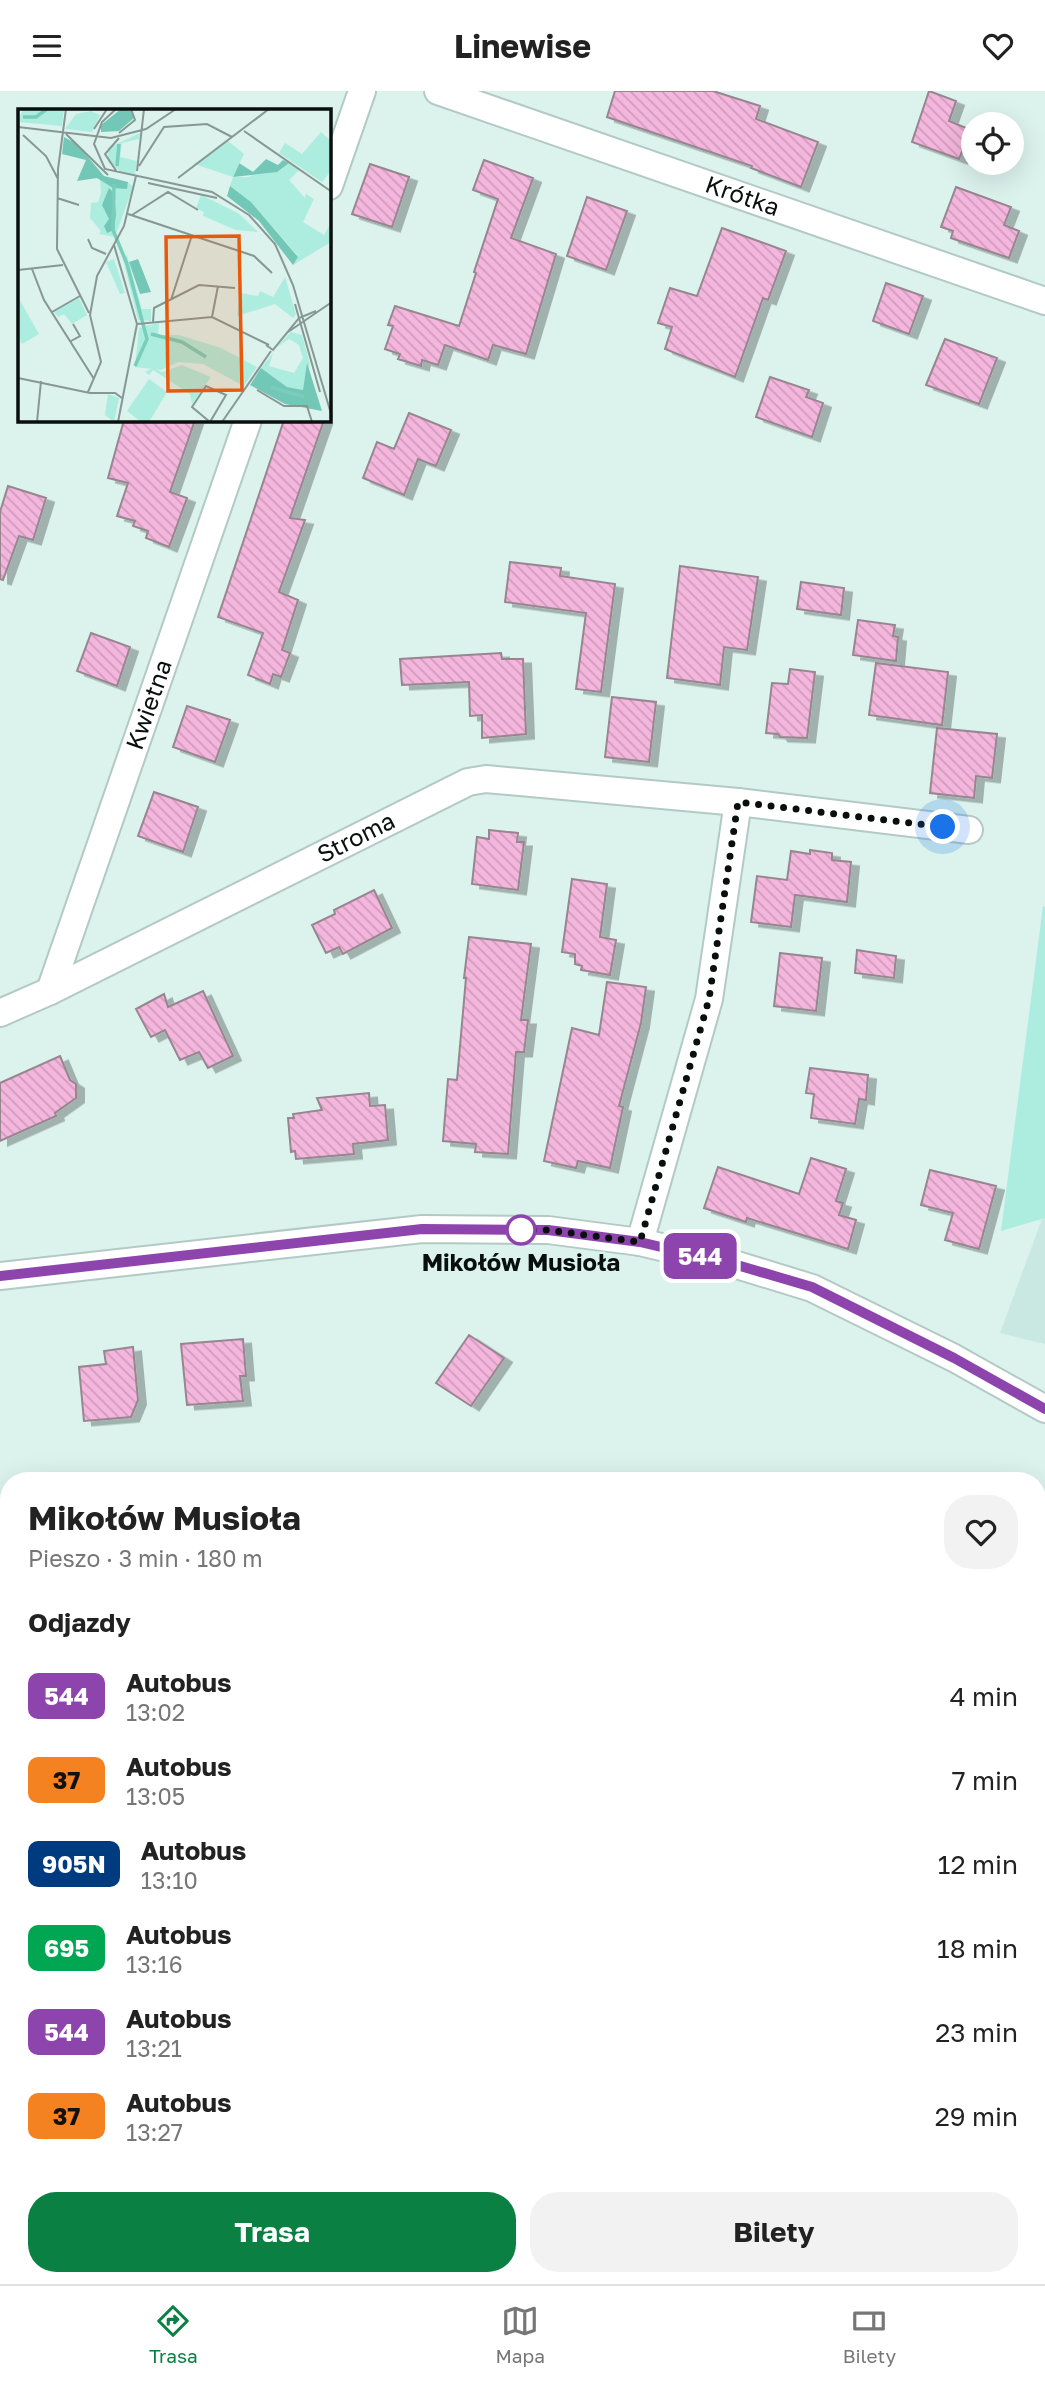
<!DOCTYPE html>
<html lang="pl">
<meta charset="utf-8">
<style>
body{margin:0;font-family:"Golos Text",sans-serif;background:#f2f2f2;color:#222;height:100vh;display:flex;flex-direction:column;font-size:26px;white-space:nowrap}
*{box-sizing:border-box;margin:0}
p{font-size:23px;color:#767676}
.icon{flex:none;width:38px;height:38px;fill:none;stroke:currentColor;stroke-width:2;stroke-linecap:round;stroke-linejoin:round}
.map{position:relative;flex:1;overflow:hidden}
.side{position:absolute;left:0px;top:1381px;width:1046px;height:814px;display:flex;flex-direction:column;background:#fff;border-radius:28px 28px 0 0;box-shadow:0 7px 28px #0002}
.side>*{flex:none}
.badge{padding:0 14px;border-radius:10px;font-size:24px;line-height:46px}
.controls{position:absolute;left:961px;top:21px;display:grid;gap:14px}
.controls a{display:grid;place-items:center;width:63px;height:63px;border-radius:50%;background:#fff;box-shadow:0 7px 28px #0002;font-size:35px}
.you{position:absolute;width:35px;height:35px;margin:-18px;border:5px solid #fff;border-radius:50%;background:#1a73e8;box-shadow:0 0 0 10px #1a73e833}
.map>.badge{position:absolute;translate:-50% -50%;box-shadow:0 0 0 4px #fff}
h2{padding:0 28px;font-size:26px;line-height:63px}
.round{display:grid;place-items:center;flex:none;width:74px;height:74px;border-radius:28px;background:#f2f2f2}
.headline{display:flex;align-items:center;justify-content:space-between;height:119px;padding:0 28px}
h1{font-size:33px;font-weight:700;line-height:52px}
.cta{display:flex;gap:14px;margin-top:auto;padding:14px 28px}
.cta a{flex:1;height:80px;border-radius:28px;background:#0b8043;color:#fff;font-size:28px;font-weight:700;line-height:80px;text-align:center}
.cta a+a{background:#f2f2f2;color:#222}
ul{padding:0;list-style:none}
li{display:flex;align-items:center;gap:21px;height:84px;padding:0 28px}
li div{flex:1}
li b{display:block;font-size:26px}
li em{font-style:normal}
li .badge{min-width:77px;font-weight:700;text-align:center}
header{display:flex;justify-content:space-between;align-items:center;height:91px;padding:0 28px;background:#fff;font-size:32px;font-weight:700}
.tabs{display:flex;justify-content:space-around;align-items:center;height:98px;border-top:2px solid #e0e0e0;background:#fff;font-size:19px;color:#767676}
.tabs a{display:grid;justify-items:center;gap:4px}
.tabs .on{color:#0b8043}
.map>svg:first-child{display:block}
</style>
<header><svg class="icon" aria-label="menu" viewBox="0 0 24 24"><path d="M4 6h16M4 12h16M4 18h16"/></svg>Linewise<svg class="icon" aria-label="heart" viewBox="0 0 24 24"><path d="M12 20l-8-8c-3-5 5-10 8-4 3-6 11-1 8 4z"/></svg></header>
<div class="map">
<svg width="1045" height="2193" viewBox="0 0 1045 2193">
<defs>
<pattern id="industrial-furrows" width="10" height="10" patternUnits="userSpaceOnUse" patternTransform="scale(1.75)"><rect width="10" height="10" fill="#c8e8e1"/><path d="M-1 1l2-2M0 10L10 0M9 11l2-2" fill="none" stroke="#aac6c0"/></pattern>
<pattern id="park-dots" width="8" height="8" patternUnits="userSpaceOnUse" patternTransform="scale(1.75)"><rect width="8" height="8" fill="#adeddf"/><path d="M2 2h.1M6 6h.1" fill="none" stroke="#93cabe" stroke-width="1.8" stroke-linecap="round"/></pattern>
<pattern id="building-back-hatch" width="6" height="6" patternUnits="userSpaceOnUse" patternTransform="scale(1.75)"><rect width="6" height="6" fill="#f4b6dc"/><path d="M-1 5l2 2M0 0l6 6M5-1l2 2" fill="none" stroke="#d09bbc"/></pattern>
<filter id="shadow"><feDropShadow dx="8" dy="4.5" stdDeviation="0" flood-color="#0004"/></filter>
</defs>
<rect width="100%" height="100%" fill="#dbf2ed"/>
<path fill="#c8e8e1" d="M1045,1127v126l-45,-11 42,-114z"/>
<path fill="url(#industrial-furrows)" d="M0,2036l9,5v145h219l11,7h-239z"/>
<path fill="#adeddf" d="M1043,815l2,1v311l-44,13z
M0,1409l9,2v440l-9,5z
M9,1876v165l-9,-5v-155z
M228,2186h248l-5,7h-232z"/>
<path fill="url(#park-dots)" d="M0,1436l9,3v249l-9,4z
M1038,1751l7,4v362l-7,-4z"/>
<g fill="none" stroke-linecap="round" stroke-linejoin="round">
<path stroke="#79cdbb" stroke-width="9" d="M0,1440l9,3"/>
</g>
<path fill="url(#building-back-hatch)" stroke="#978690" stroke-width="2" filter="url(#shadow)" d="M615,0h98l47,15 -4,13 62,23 -17,45 -50,-19 1,-2 -145,-49z
M929,0l27,10 -7,20 22,9 -12,29 -47,-17z
M484,69l49,18 -22,60 45,16 -30,100 -33,-9 -5,15 -43,-15 -7,20 -16,-5 -1,6 -23,-7 2,-5 -15,-5 8,-23 -5,-1 7,-19 64,20 17,-53 -2,-1 24,-73 -25,-9z
M370,73l39,13 -17,50 -40,-13z
M956,96l55,20 -7,18 15,6 -10,27 -58,-20 2,-7 -12,-4z
M587,106l40,14 -21,59 -39,-14z
M722,137l64,23 -18,49 -5,-2 -28,79 -70,-28 7,-22 -14,-4 12,-35 27,8z
M886,192l37,13 -14,38 -36,-13z
M945,248l52,19 -18,46 -53,-19z
M770,286l39,13 -3,7 17,6 -11,34 -56,-20z
M409,322l42,17 -15,36 -18,-7 -14,36 -41,-17 14,-36 17,7z
M124,329h71l-25,72 17,6 -18,49 -23,-9 2,-7 -15,-5 2,-5 -18,-5 11,-33 -20,-5z
M284,329h40l-34,98 15,2 -26,72 19,8 -16,50 8,3 -9,24 -8,-3 -3,10 -22,-9 15,-42 -45,-16z
M8,395l38,12 -13,42 -14,-4 -16,44 -3,-1v-67z
M510,471l51,6 -1,8 55,8 -14,108 -25,-3 10,-76 -81,-11z
M680,475l78,11 -11,73 -23,-3 -4,38 -53,-7z
M801,491l43,6 -3,27 -44,-6z
M858,529l37,5 -2,11 5,1 -2,24 -43,-6z
M91,542l39,14 -13,39 -40,-15z
M501,562l1,6h21l3,75 -44,4v-23l-12,1 -1,-34 -67,3 -2,-26z
M876,572l72,9 -6,53 -73,-10z
M790,578l25,3 -8,66 -27,-1 -2,-3 -12,-1 6,-50 16,1z
M612,606l44,5 -7,60 -44,-5z
M187,615l43,14 -15,42 -42,-15z
M937,637l60,6 -5,44 -16,-2 -2,22 -44,-5z
M154,701l44,15 -15,45 -45,-16z
M489,739l29,3 -1,9h7l-6,48 -46,-6 5,-47 12,2z
M810,759l22,3v7l19,2 -4,40 -52,-7 -4,32 -40,-5 6,-46 30,4 4,-29 19,3z
M572,788l35,5 -7,53 16,3 -6,35 -29,-5 1,-4 -7,-2v-10l-13,-2z
M374,799l18,38 -49,26 -4,-7 -13,6 -14,-28 23,-11 -1,-4z
M469,846l62,7 -10,76h7l-4,32h-8l-8,102 -33,-2 1,-8 -33,-3 5,-62 9,1 9,-102h-2z
M857,859l39,6 -2,22 -39,-5z
M780,862l42,5 -6,53 -42,-5z
M607,891l39,5 -5,36 -22,83 4,1 -13,61 -32,-7 -2,7 -32,-7 28,-133 27,7z
M203,900l30,65 -25,12 -9,-16 -19,8 -15,-30 -14,7 -15,-28 28,-15 4,13z
M60,965l10,24 6,4v14l-21,15 1,3 -56,25v-58z
M810,977l58,7 -2,25 -7,-1 -4,25 -44,-6 3,-24 -8,-1z
M369,1002l1,13 15,-1 3,35 -35,4 1,10 -58,5 -1,-8 -4,1 -3,-34h6l-1,-4 29,-4 -5,-12z
M811,1067l35,11 -10,32 7,2 -4,12 17,5 -8,29 -101,-31 -1,4 -42,-14 14,-41 81,27z
M930,1079l66,16 -17,63 -34,-9 8,-27 -32,-8z
M469,1244l35,23 -33,48 -35,-23z
M243,1248l3,37h-6l3,25 -56,4 -6,-61z
M133,1256l5,53 -7,17 -47,4 -5,-54 27,-3 -2,-13z"/>
<g fill="none" stroke-linecap="round" stroke-linejoin="round">
<g stroke="#b3cac4" stroke-width="30">
<g id="street">
<path id="s1" d="M438,0l607,210"/>
<path d="M329,95l33,-95"/>
<path id="s2" d="M50,900l198,-571"/>
<path id="s3" d="M0,922l50,-22 418,-209 18,-3 252,23 231,28"/>
<path d="M640,1151l69,-243 29,-197"/>
<path d="M0,1185l422,-47 126,1 92,12 97,23 75,23 142,70 91,51"/>
<path d="M681,2186l21,7"/>
<path d="M483,2193l5,-7"/>
</g>
</g>
<use href="#street" stroke="#fff" stroke-width="26"/>
</g>
<g fill="none" stroke-linecap="round" stroke-linejoin="round">
<g stroke="#fff" stroke-width="16">
<path id="line" d="M0,1185l422,-47 126,1 92,12 97,23 75,22 142,71 91,51"/>
</g>
<use href="#line" stroke="#8e44ad" stroke-width="10"/>
<path stroke="#080f0e" stroke-width="7" stroke-dasharray="0 12.6" d="M521,1139h27l92,12 69,-243 29,-197 205,25"/>
</g>
<circle fill="#fff" stroke="#8e44ad" stroke-width="3.5" cx="521" cy="1139" r="14"/>
<g text-anchor="middle" stroke-width="5" stroke-linejoin="round" paint-order="stroke">
<g font-size="24" fill="#080f0e" stroke="#dbf2ed">
<text dy="8" stroke="none"><textPath href="#s1" startOffset="322">Krótka</textPath></text>
<text dy="8" stroke="none"><textPath href="#s2" startOffset="303">Kwietna</textPath></text>
<text dy="8" stroke="none"><textPath href="#s3" startOffset="397">Stroma</textPath></text>
</g>
<g font-size="24" font-weight="bold" fill="#080f0e" stroke="#dbf2ed">
<text x="521" y="1180">Mikołów Musioła</text>
</g>
</g>
<g transform="translate(18 18)">
<rect width="313" height="313" fill="#dbf2ed"/>
<path d="M5,0h41l-2,17 -44,-4zM73,2l9,4 -8,17 -27,-3 11,-15zM303,23l10,9v30l-9,11 -43,-29 6,-10 17,11zM122,24l-1,6 -17,4 -2,14 17,4 -2,14 -14,-3 -13,-10v-14zM271,54l10,7 -10,10 16,18 1,-4 8,5 -11,23 21,13 7,-12v19l-38,23 5,-9 -47,-54 -21,-16 3,-9h15zM82,71l14,8h13l1,-6 5,5 -18,50 -16,-3 2,-3 -11,-13 1,-15 7,-1 3,-9zM183,86l37,18 20,19 -22,-2 -33,-14 1,-4 -8,-4zM109,146l15,54h9v12l-13,-1 -15,-61zM267,168l11,37 -3,4 -18,-14 -38,12 3,-23 18,3 2,-5 13,6zM61,189l8,17 -15,9 -8,-10 -6,3 -4,-5zM141,214l-1,12h21l42,13 -7,22 -11,-6 -25,-2 -17,8 -26,-3 4,-39zM273,223l11,3 8,29 -7,26 -16,-3 -26,-19 12,-15 -4,13 25,7 9,-15 -4,-13 -10,-6 -12,8zM164,256l29,12 -19,27 -2,-10 -37,-24 -4,5 -4,-3 8,-4 9,4z" fill="#adeddf"/>
<path d="M103,0l10,2 3,7 -15,13 -18,1v-7zM46,28l13,7 27,32 24,6 -1,7 -14,-1 -16,-10 -20,3 9,-21 -24,-6zM248,50l12,6 5,-5 6,3 -12,9 -44,5 6,-14 14,9zM212,77l21,16 47,55 -5,8 -34,-44 -32,-25zM91,79l5,5 2,21 -2,16 -7,3 -3,-7 5,-7 -7,-14zM120,150l13,33 -11,2 -11,-32zM289,254l15,48 -37,-7 -35,-19 11,-17 26,19 16,3z" fill="#73c7b6"/>
<path d="M0,188l21,37 -17,10 -4,-7z" fill="#adeddf"/>
<path d="M96,150l11,34 -5,1 -14,-32zM132,216l6,9 25,9 -11,12 -29,13 1,-42zM203,239l36,19 -13,19 -30,-16zM90,285l11,4 -5,24 -9,-7z" fill="#adeddf"/>
<path d="M210,32l16,13 -11,23 -39,-13zM131,270l18,13 -18,30h-8l-14,-11z" fill="#adeddf"/>
<path fill="none" stroke="#79cdbb" stroke-width="3.5" d="M5,8h13l11,-8M99,57l2,-22M96,75l-1,46 14,34 20,75 -12,27M133,225l31,8 24,15M253,278l33,10"/>
<path fill="none" stroke="#879794" stroke-width="2" d="M48,0l-8,60 -1,80 32,64M98,0l-14,13 -8,22 11,25 107,23 37,23 26,29 18,41 39,132M0,18l93,11 35,-9 30,-20M76,20l13,-20M226,22l88,61M101,24l16,-13 -4,-11M48,25l42,41M5,26l23,21 12,23M121,57l25,-39 43,-3 25,13M119,62l7,-62M99,63l-12,-18 14,-16M160,69l91,-69M130,74l69,15M39,89l22,7M110,105l126,42 18,17M114,106l36,-23 30,18M70,130l4,9 14,6M96,136l23,79 -19,98M14,160l12,31 50,79M0,161l45,-5M153,191l21,-65M277,195l25,88M34,203l28,-16M194,208l6,-31M135,213l1,-14 45,-23 36,3M119,215l75,-7 57,28M270,223l44,-30M53,232l9,-5 -7,-12M248,236l7,5 26,-32 17,-7M0,269l72,15h25l7,5M239,281l27,16h23l5,16M70,283l13,-30 -11,-47 7,-39 27,-50 12,-50M19,313l4,-41M192,313l16,-27 -20,-9 -14,21 18,15h1M204,313l49,-71"/>
<path fill="#e8590c" fill-opacity="0.15" stroke="#e8590c" stroke-width="3.5" d="M221,127l3,154 -74,1 -2,-154z"/>
<rect width="313" height="313" fill="none" stroke="#080f0e" stroke-width="3.5"/>
</g>
</svg>
<div class="controls">
<a><svg class="icon" aria-label="locate" viewBox="0 0 24 24"><circle cx="12" cy="12" r="6"/><path d="M12 2v4M12 18v4M2 12h4M18 12h4"/></svg></a>
</div>
<div class="you" style="left:943px;top:736px"></div>
<b class="badge" style="left:700px;top:1165px;background:#8e44ad;color:#fff">544</b>
<section class="side">
<div class="headline"><div><h1>Mikołów Musioła</h1><p>Pieszo · 3 min · 180 m</p></div><a class="round"><svg class="icon" aria-label="heart" viewBox="0 0 24 24"><path d="M12 20l-8-8c-3-5 5-10 8-4 3-6 11-1 8 4z"/></svg></a></div>
<h2>Odjazdy</h2>
<ul>
<li><span class="badge" style="background:#8e44ad;color:#fff">544</span><div><b>Autobus</b><p>13:02</p></div><em>4 min</em></li>
<li><span class="badge" style="background:#f58220;color:#111">37</span><div><b>Autobus</b><p>13:05</p></div><em>7 min</em></li>
<li><span class="badge" style="background:#003b80;color:#fff">905N</span><div><b>Autobus</b><p>13:10</p></div><em>12 min</em></li>
<li><span class="badge" style="background:#00a651;color:#fff">695</span><div><b>Autobus</b><p>13:16</p></div><em>18 min</em></li>
<li><span class="badge" style="background:#8e44ad;color:#fff">544</span><div><b>Autobus</b><p>13:21</p></div><em>23 min</em></li>
<li><span class="badge" style="background:#f58220;color:#111">37</span><div><b>Autobus</b><p>13:27</p></div><em>29 min</em></li>
</ul>
<div class="cta"><a>Trasa</a><a>Bilety</a></div>
</section>
</div>
<nav class="tabs">
<a class="on"><svg class="icon" aria-label="directions" viewBox="0 0 24 24"><path d="M12 3l9 9-9 9-9-9zM9 14v-3h6M13 9l2 2-2 2"/></svg>Trasa</a>
<a><svg class="icon" aria-label="map" viewBox="0 0 24 24"><path d="M3 6l6-2 6 2 6-2v14l-6 2-6-2-6 2zM9 4v14M15 6v14"/></svg>Mapa</a>
<a><svg class="icon" aria-label="tickets" viewBox="0 0 24 24"><path d="M3 7h18v10H3zM15 7v10"/></svg>Bilety</a>
</nav>
